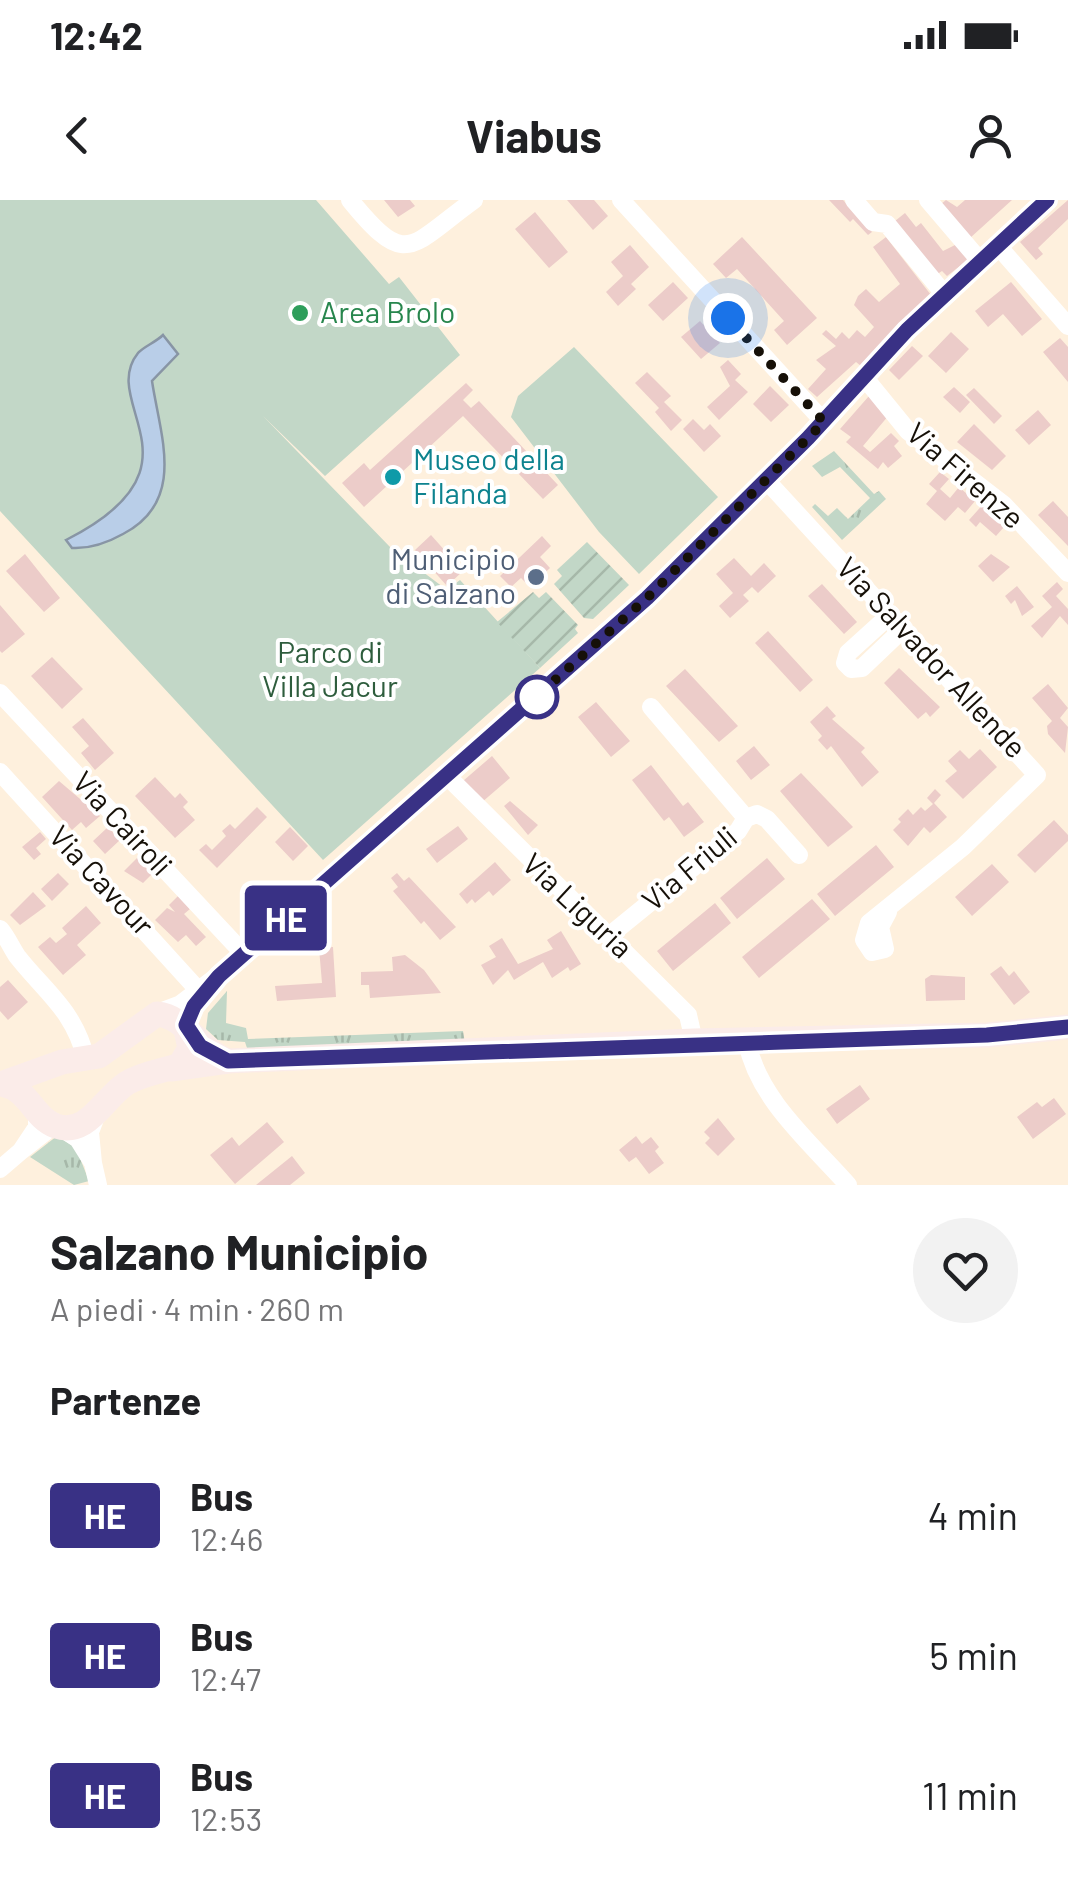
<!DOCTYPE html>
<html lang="it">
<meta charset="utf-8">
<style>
body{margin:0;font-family:Barlow,sans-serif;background:#f2f2f2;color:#202124;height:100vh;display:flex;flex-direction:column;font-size:38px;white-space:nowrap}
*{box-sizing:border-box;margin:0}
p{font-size:32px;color:#757577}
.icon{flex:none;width:55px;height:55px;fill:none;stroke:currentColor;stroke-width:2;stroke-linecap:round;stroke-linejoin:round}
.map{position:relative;height:985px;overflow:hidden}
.panel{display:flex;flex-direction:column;background:#fff;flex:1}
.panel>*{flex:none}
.badge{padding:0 20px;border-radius:8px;font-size:35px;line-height:65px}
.you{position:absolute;width:50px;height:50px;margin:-25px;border:8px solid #fff;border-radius:50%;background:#1a73e8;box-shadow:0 0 0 15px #1a73e833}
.map>.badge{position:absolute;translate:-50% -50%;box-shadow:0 0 0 5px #fff}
h2{padding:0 50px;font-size:38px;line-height:90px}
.round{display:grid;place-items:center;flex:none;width:105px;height:105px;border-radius:52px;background:#f2f2f2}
.summary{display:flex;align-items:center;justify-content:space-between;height:170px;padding:0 50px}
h1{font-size:48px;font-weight:700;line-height:75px}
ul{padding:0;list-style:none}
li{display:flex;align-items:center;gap:30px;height:140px;padding:0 50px}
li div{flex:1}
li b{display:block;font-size:38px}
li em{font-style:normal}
li .badge{min-width:110px;font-weight:700;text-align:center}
.status{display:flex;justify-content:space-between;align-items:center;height:70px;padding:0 50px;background:#fff;direction:ltr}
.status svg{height:28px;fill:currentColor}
header{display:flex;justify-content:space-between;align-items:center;height:130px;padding:0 50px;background:#fff;font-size:45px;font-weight:700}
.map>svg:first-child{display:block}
</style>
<div class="status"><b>12:42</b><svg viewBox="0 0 49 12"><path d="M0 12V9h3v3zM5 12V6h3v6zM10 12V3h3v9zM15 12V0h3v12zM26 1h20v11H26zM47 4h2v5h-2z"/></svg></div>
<header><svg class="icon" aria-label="back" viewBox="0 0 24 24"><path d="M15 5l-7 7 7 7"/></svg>Viabus<svg class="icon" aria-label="person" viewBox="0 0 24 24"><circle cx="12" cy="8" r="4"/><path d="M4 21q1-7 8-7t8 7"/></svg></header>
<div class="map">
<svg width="1068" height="985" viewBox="0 0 1068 985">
<defs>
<pattern id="grass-tufts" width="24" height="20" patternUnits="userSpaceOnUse" patternTransform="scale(2.5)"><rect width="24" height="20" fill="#c2d7c7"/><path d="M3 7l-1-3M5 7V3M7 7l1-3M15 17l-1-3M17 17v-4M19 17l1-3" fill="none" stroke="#a6b8a9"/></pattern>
<pattern id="garden-furrows" width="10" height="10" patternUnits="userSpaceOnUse" patternTransform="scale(2.5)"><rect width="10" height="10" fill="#c2d7c7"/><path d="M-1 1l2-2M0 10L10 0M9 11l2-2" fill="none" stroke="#a6b8a9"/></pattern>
</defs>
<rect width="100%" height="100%" fill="#fef0dd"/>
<path fill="url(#grass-tufts)" d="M834,251l40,43 5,-3 7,8 -44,41 -30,-33 3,-3 13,12 9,-8 11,11 22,-21 -30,-31 -18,10 -10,-11z
M227,791l-1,32 20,5 2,11 215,-8 2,12 -217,8 -3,-9 -27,-2 -12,-11 2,-16z
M57,936l19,12 13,33 -15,4 -44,-28z"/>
<path fill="#c2d7c7" d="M0,0h316l73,84 10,-7 61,78 -135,121 -62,-60 128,132 56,42 13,-10 80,88 -217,192 -323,-349z
M574,147l144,150 -79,77 -40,-42 -88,-115 7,-21z"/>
<path fill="url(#garden-furrows)" d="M587,342l42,43 -36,34 -9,-1 -30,-34 8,-8 -5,-6z
M533,392l6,6 7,-6 32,33 -3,4 3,4 -38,35 -43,-46z"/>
<path fill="#b9cee8" stroke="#8895a5" stroke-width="2.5" d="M163,135l15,19 -26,27c8,54 35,120 -29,153 -16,9 -32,15 -51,14l-6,-8c146,-74 31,-136 72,-187 5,-6 18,-11 25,-18z"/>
<path fill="#ecccc9" d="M384,0h26l5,6 -17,11z
M567,0h27l14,16 -15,14z
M829,0h14l29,32 -4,3 -15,-16 -3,3z
M946,0l11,7 8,-7h47l-42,38 -29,-34z
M1068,0v19l-30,29 5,6 -7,6 -16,-18z
M535,12l33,40 -19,16 -34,-39z
M905,13l11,14 5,-4 22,28 14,-7 12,15 -22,17 -5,-5 -6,4 -41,-54z
M742,37l75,81 -30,27 -13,-15 10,-9 -47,-52 -11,9 -13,-14z
M886,37l45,58 -70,71 -5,-4 -39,35 -9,-8 18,-20 -10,-9 20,-14 -14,-12 4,-4 10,9 6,-7 7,7 8,-9 8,7 9,-10 -20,-22 4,-9 8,-7 13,13 21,-18 -27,-37z
M630,45l19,22 -18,17 5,5 -18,17 -12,-14 17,-16 -12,-14z
M673,82l15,16 -25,23 -15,-16z
M1011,82l31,37 -20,17 -19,-22 -15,13 -13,-16z
M700,121l20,22 -19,16 -20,-22z
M951,132l18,17 -23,24 -18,-17z
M1060,138l8,9v35l-25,-30z
M912,146l11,10 -24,24 -10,-10z
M728,160l13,14 -6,6 13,12 -29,28 -12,-13 23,-21 -10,-19z
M647,172l24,24 -7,6 18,18 -11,11 -16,-19 4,-4 -24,-25z
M466,183l7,7 -10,10 8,8 8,-7 79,84 -15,14 -80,-83 -99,91 -22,-24 22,-20 6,7z
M770,186l19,19 -18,17 -18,-18z
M954,187l16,15 -10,11 -17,-16z
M974,188l28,28 -8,8 -28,-29z
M869,196l20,19 -26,31 7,6 21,-19 8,8 -5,5 8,10 -14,12 -5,-6 -5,7 -32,-27 5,-5 -11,-8z
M1038,210l13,15 -22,20 -14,-15z
M693,219l11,11 6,-6 11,12 -17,16 -21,-23z
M974,224l32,32 -14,14 -35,-28z
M940,272l9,7 -9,10 10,9 9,-11 16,14 -10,12 -7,-6 -13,14 -19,-17 11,-13 -8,-7z
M986,301l6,6 -5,5 17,15 -8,9 -16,-14 -4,5 -7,-7z
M1053,301l15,16v29l-30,-31z
M431,335l32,36 -16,15 -32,-36z
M542,336l9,10 -11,11 10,11 -20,19 -9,-9 -10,9 -11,-11z
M25,354l35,44 -16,14 -38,-41z
M991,354l19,13 -17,15 -15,-16z
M734,358l17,18 13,-13 12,13 -18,17 -6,-6 -9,8 6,6 -19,17 -11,-12 14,-13 -17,-19z
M1057,382l6,7 -7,7 12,13v16l-8,-9 -18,22 -11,-12 21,-19 -10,-11z
M822,384l35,38 -13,12 -36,-38z
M1017,386l17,21 -12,9 -7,-16 -4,4 -6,-8z
M0,405l25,29 -23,19 -2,-2z
M768,431l45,49 -13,12 -45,-49z
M52,457l31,32 -21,20 -31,-33z
M899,468l41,39 -10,10 -4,-5 -8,7 -34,-36z
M685,469l53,57 -19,16 -53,-56z
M1048,484l20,24 -8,10 8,9 -3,26 -17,-19 -1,-8 5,-5 -20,-23z
M596,502l34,39 -19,16 -33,-40z
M827,506l9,10 -4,3 33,29 -4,4 18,20 -17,15 -31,-41 -4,4 -9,-10 4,-4 -12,-14z
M83,518l31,35 -19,17 -14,-17 8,-7 -17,-19z
M754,546l16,19 -19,15 -15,-19z
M980,549l17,18 -34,32 -18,-18 12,-10 -9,-10 12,-11 9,9z
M492,556l18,22 -29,25 -18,-22z
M651,565l32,41 5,-4 16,20 -20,15 -15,-20 -5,4 -32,-41z
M801,573l52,54 -25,20 -48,-56z
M155,577l20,21 5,-5 8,9 -5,5 12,13 -20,18 -40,-42z
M59,581l41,35 -14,12 -5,-6 -9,8 -30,-33z
M935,589l6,6 -7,8 13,14 -17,16 -6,-6 -16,19 -15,-16 8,-8 -3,-3 10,-10 5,6 8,-8 4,4 8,-7 -6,-6z
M510,601l28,24 -10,10 -24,-29z
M257,607l10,10 -50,51 -18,-18 7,-6 6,6 14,-14 -4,-5 8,-7 5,5z
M1054,620l14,15v6l-33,32 -18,-18z
M458,626l10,13 -31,24 -11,-14z
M108,627l12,13 -15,14 -12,-13z
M290,627l18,19 -15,15 -18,-19z
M40,632l6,7 -10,9 5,6 -7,6 -12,-13z
M876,645l18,22 -59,49 -18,-22z
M137,658l15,16 -9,9 -19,-12z
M767,658l18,21 -48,40 -17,-21z
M495,662l16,18 -18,16 -4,-5 -14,12 -3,-4 -5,5 -8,-10z
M992,664l17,18 -37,34 -17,-19z
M58,673l11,11 -17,17 -11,-12z
M397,673l7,8 5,-4 47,50 -16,13 -16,-19 -3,3 -28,-33 5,-4 -7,-9z
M33,692l13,14 -26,19 -10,-10z
M178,696l12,13 -6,5 22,23 -10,9 -10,-11 -8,7 -23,-22 12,-12 8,4 -6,-7z
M812,699l18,20 -71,59 -17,-21z
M715,703l16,20 -58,48 -16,-20z
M86,706l15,17 -24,22 9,10 -23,20 -25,-28 12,-10 6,6 11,-9 -5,-6z
M561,731l20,33 -11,7 -2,-4 -16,11 -9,-16 -29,18 -6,-10 -15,15 -12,-20 15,-8 -7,-11 13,-8 16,26 35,-15 -6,-9z
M333,747l3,50 -59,4 -2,-15 47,-3 -3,-35z
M405,755l19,15 17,23 -71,5 -1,-13h-8v-13l32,-1 -1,-14z
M1001,766l8,10 5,-5 16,21 -16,13 -24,-31z
M931,775l34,2v23l-39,1 -1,-22z
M8,780l20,22 -20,18 -8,-9v-24z
M860,885l10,14 -33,25 -11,-15z
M1054,898l12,16 -33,25 -16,-22 20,-15 5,5z
M718,918l17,21 -17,17 -13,-13 5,-5 -6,-6z
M267,922l17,20 -49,42 -25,-29 22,-18 7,9z
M636,936l6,8 9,-7 8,10 -4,4 9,12 -15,11 -13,-17 -7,5 -10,-12z
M292,956l13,17 -15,12h-34z"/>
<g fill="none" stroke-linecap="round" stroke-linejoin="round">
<path stroke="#fff" stroke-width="18" d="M350,0c57,70 59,47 124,0
M621,0l203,222
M854,0l19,22 14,2 58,71
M928,0l53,62
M998,46l70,80
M864,177l44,54 96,74 64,68
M767,281l270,294 -74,72 -94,76 -5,17 8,12 13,-3 -5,-22 8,-15
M891,414l-43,39 -3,10 6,6 11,-1 42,-40
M0,493l244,261
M0,572l199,219
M447,576l241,239 6,26
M746,618l11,-4 10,5 32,36
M0,729c7,8 11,18 17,27 29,37 57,54 69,103
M610,735l128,-104 8,-13 -95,-111
M747,842c11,57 64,101 101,143
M37,907v20l-16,24 28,-22 12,-1 17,11 15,24 -3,-31 8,-21
M93,963l5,22
M0,969l21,-18"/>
<path stroke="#fff" stroke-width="20" d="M157,814l24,-9 38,-29 428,-378 161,-159 99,-108 140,-131"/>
<path stroke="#fbece9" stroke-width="25" d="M186,830l4,18 -10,17c-17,6 -37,8 -53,18 -23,14 -39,54 -71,43 -24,-9 -26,-37 -55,-42l61,-22 37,-6 58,-42c28,2 42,36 71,47
M171,869l57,-8 466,-20 293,-6 81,-8"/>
</g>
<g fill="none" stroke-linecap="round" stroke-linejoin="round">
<g stroke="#fff" stroke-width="22">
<path id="line" d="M1047,0l-140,130 -99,108 -161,160 -428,378 -25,30 -8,19 14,21 28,15 759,-26 81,-8"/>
</g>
<use href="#line" stroke="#393185" stroke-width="15"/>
<path stroke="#161008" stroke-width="10" stroke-dasharray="0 18" d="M537,497l-11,9 121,-108 177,-176 -96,-104"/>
</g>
<circle fill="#2e9e5b" stroke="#fff" stroke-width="4" cx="300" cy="113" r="10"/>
<circle fill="#0f9aa8" stroke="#fff" stroke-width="4" cx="393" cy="277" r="10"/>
<circle fill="#5c6f8a" stroke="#fff" stroke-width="4" cx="536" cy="377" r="10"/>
<circle fill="#fff" stroke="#393185" stroke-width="5" cx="537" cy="497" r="20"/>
<g text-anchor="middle" stroke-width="8" stroke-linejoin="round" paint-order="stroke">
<g font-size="30" fill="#27864d" stroke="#fff" text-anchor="start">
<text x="320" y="123">Area Brolo</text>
</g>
<g font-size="30" fill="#0d838f" stroke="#fff" text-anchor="start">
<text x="413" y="270">Museo della<tspan x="413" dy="34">Filanda</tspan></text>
</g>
<g font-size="30" fill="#161008" stroke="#fff">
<text transform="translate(965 276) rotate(41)" y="10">Via Firenze</text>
<text transform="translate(931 458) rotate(47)" y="10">Via Salvador Allende</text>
<text transform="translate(122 624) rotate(47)" y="10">Via Cairoli</text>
<text transform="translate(690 669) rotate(-40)" y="10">Via Friuli</text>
<text transform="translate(101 681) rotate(47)" y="10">Via Cavour</text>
<text transform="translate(577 706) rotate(43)" y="10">Via Liguria</text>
</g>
<g font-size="30" fill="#4e5e75" stroke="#fff" text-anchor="end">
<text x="516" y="370">Municipio<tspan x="516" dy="34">di Salzano</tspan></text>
</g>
<g font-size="30" fill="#2e5d3d" stroke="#fff">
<text x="330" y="463">Parco di<tspan x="330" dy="34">Villa Jacur</tspan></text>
</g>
</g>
</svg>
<div class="you" style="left:728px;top:118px"></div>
<b class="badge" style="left:286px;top:718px;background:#393185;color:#fff">HE</b>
</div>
<section class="panel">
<div class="summary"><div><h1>Salzano Municipio</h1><p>A piedi · 4 min · 260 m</p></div><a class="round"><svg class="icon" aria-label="heart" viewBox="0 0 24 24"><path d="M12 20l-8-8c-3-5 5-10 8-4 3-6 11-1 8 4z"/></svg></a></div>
<h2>Partenze</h2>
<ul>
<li><span class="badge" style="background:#393185;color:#fff">HE</span><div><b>Bus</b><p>12:46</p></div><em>4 min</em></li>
<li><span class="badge" style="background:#393185;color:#fff">HE</span><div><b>Bus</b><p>12:47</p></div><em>5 min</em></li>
<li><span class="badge" style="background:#393185;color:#fff">HE</span><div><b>Bus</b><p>12:53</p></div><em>11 min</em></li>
</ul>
</section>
